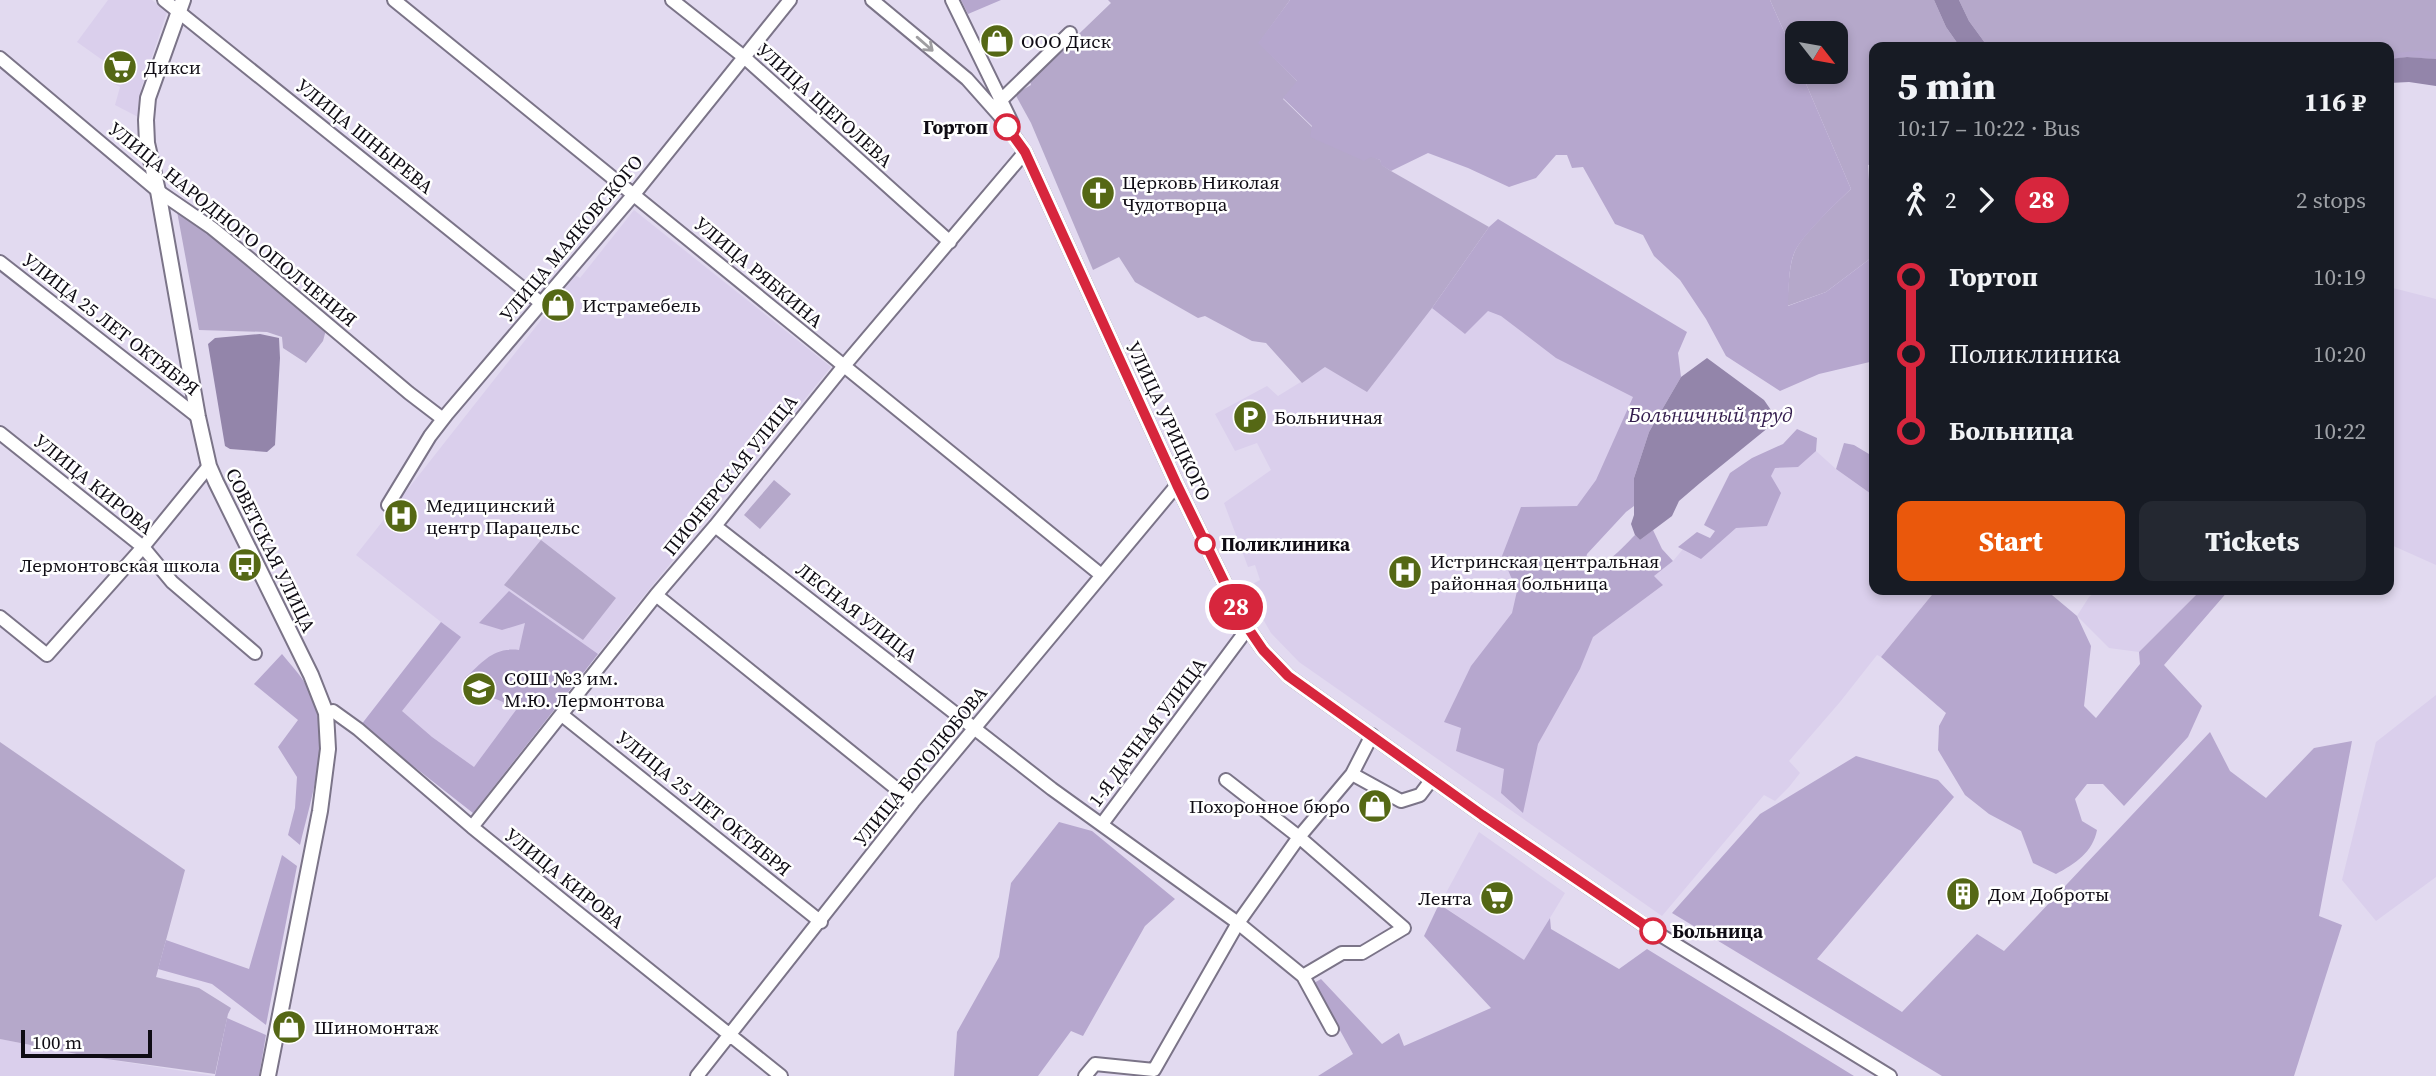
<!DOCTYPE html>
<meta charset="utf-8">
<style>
body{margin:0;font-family:"Source Serif 4",serif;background:#242831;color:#f1f3f6;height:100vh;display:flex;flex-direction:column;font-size:26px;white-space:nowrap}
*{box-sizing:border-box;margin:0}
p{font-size:23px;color:#9ea1a6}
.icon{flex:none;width:38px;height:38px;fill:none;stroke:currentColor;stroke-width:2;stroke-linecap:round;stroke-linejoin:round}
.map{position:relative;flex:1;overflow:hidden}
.panel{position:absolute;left:1869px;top:42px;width:525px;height:553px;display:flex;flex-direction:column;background:#171b24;border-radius:14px;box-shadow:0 4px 10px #0003}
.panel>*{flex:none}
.badge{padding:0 14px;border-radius:23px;font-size:24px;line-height:46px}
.needle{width:46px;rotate:121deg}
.fabs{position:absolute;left:1785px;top:21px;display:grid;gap:14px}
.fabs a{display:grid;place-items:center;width:63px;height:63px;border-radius:14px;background:#171b24;box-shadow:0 4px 10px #0003;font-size:35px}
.scale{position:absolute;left:21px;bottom:18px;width:131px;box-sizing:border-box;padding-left:7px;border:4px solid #0f0c14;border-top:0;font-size:19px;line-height:24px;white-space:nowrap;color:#0f0c14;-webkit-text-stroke:5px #fff;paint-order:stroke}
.map>.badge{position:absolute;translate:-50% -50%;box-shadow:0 0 0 4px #fff}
.legs{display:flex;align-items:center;gap:10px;height:77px;padding:0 28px;font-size:23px}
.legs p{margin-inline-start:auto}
.head{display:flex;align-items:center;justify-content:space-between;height:119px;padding:0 28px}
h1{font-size:38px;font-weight:800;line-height:52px}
.primary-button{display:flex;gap:14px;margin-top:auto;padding:14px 28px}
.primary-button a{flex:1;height:80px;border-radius:14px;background:#ea580c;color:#fff;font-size:28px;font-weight:800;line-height:80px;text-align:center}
.primary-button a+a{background:#242831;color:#f1f3f6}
ul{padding:0 28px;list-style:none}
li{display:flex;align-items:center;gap:24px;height:77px;font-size:26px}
li i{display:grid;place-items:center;width:10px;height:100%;margin:0 9px;background:currentColor}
li i::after{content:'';width:18px;height:18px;margin:-9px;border:5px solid;border-radius:50%;background:#171b24}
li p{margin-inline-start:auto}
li:first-child i{background:linear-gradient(#0000 50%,currentColor 0)}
li:last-child i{background:linear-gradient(currentColor 50%,#0000 0)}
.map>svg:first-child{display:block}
</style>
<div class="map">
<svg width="2436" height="1076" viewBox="0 0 2436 1076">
<rect width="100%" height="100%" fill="#e2daf0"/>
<path fill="#dacfec" d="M108,0h44l15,12 -26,77 1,30 -27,-14 5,-18 -11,-6 2,-3 -6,-3 6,-13 -3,2 -31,-22z
M634,210l197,157 -197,241 -161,205 -112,-88 80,-103 -85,-67 193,-245 -1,-2 27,-33 5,3z
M1489,227l187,119 -101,189 2,100 96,-74 21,-25 17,10 62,-83 31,-16 12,4 20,18 38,27v94h62l-55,67 -4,-2 -37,47 -51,59 11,12 -11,14 -14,14 -11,-6 -102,121 -363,-254 -28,-29 -26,-45 15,-8 -5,-15 -7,2 -24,-64 47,-33 -14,-27 -22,8 -20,-37 52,-28 11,10 47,-29 107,-59z
M2389,287l47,12v266l-47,-21z
M2098,590h103l-62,62 -30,-4 -32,-32 12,-19z
M2436,695v182l-60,44 -34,-41 34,-138z
M1479,832l86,61 -41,68 -84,-57z
M0,1039l92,18 123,19h-215z"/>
<path fill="#b5a8ca" d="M1108,0h182l-31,43 39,39 -15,17 29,28 68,33 2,5 9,6 98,56 -57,81 -65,84 -42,-25 -23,16 -36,-40 -14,-2 -47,-25 -7,2 -63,-36 -16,-25 -26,13 -62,-147 -16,-29 16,-9 -1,-4 81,-78z
M1770,0h164l12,27 14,20h-86v117l-6,1 1,15h5v73l-3,5 -45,34 -39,14c2,-17 1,-39 8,-55 8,-17 41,-48 56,-62l-50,-117h35v-39h-39v28z
M1959,0h477v59l-29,-2 -18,2v-12h-401l-19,-26z
M176,206l24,17 126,107 -3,11 -17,22 -23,-15 -1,-11 -15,-5 -68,-2z
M774,480l17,14 -31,35 -16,-14z
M541,540l75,58 -33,42 -79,-55z
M0,742l185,128 -29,107 43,11 32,20 -3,6 -13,60 -123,-17 -92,-18z"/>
<path fill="#b6a7ce" d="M961,0h40l-33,14z
M1290,0h480l27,61v11h4l50,117c-15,14 -47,45 -56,62 -7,15 -6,38 -7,55l38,-14 45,-34 3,-5v108l-55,13 -39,17 -54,-35 -20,-37 -26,-39 -26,-24 -11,-21 -28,-11 -32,-57 -11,1 -5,-13h-11l-20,23 -27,9 -41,-19 -40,-15 -37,18 -10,-6 -1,-5 -9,-3 -7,4 -54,-24 2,-11 -29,-28 14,-17 -39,-38z
M2423,50l13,2v7l-29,-2 -18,2v-5z
M1498,219l189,113 -9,21 3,24 -32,55 -15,46v28l-8,6 -39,42 -3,13c23,0 36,-17 51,-32l5,5 13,-10 9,19 11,12 -19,15 9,9 -70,52 -13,32 -42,75 -15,69 -22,-20 3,-24 -48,-18 5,-23 -17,-6 27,-56 41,-53 5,-22 -15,-35 19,-49 56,-1 19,-26 37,-83 -77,-39 -55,-42 -13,-5 -23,23 -33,-26 57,-81z
M1797,429l20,9 -1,13 -18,16 -23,1 -4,8 10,17 -14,33 -31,2 -35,31 -23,-12 19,-15 13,6 5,-7 -11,-6 26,-52 22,-15 31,-14z
M1844,443l10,2 20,12v39l-38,-27z
M1936,590h110l31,26 14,30 -7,60 12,12 44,-54 -1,-12 62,-62h28l-65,75 38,41 -14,31 -64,69 -21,-22h-16l-12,15 7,22 15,9c-4,22 -22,34 -41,44l-23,-11 -12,-32 -32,-17 -24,-19 -27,-45 1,-24 7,-13 -65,-56z
M509,591l89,63 -125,159 -112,-88 80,-103 20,15 -59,74 30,26 42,30 42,-57c-18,-13 -31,-15 -53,-12l2,-20c19,-17 28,-31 54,-28l6,-27 -23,7 -23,-7z
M282,654c7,9 15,17 21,26 33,49 9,113 -3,165l-12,-10 7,-27 2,-31 -19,-30 20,-27 -44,-36z
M2210,732l20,39 36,27 48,-50 38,-7 -33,175 23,9 -48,151h-352l-270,-163 88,-99 96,-58 82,24 16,17 -137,162 85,53 75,-78 27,17z
M1059,822l33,9 83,68 -30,27 -62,110 -12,-5 -33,45h-84l3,-44 42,-75 12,-74z
M282,855l15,11 -31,159 -54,-41 -54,-15 8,-29 83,29z
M1439,904l85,56 26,-42 1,11 68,40 28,-20 207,127h-536l35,-22 -39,-71 7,-4 61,65 17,-11 5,13 87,-38 -67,-72z
M227,1018l39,17 -7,41h-44z"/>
<path fill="#9385aa" d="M1934,0h25l10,21 19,26h-28l-14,-20z
M2407,57l29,2v27l-27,-4 -20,1v-24z
M260,334l19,4 1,20 -5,87 -8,7 -37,-3 -5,-3 -17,-102 7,-6z
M1707,358l57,42 9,13 -4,14 -69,56 -21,18 -7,15 -32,24 -5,-5 -4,-11 3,-9v-37l15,-46 32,-55z"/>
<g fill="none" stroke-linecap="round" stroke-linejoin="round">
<g stroke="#7b7488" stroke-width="16">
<path id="minor" d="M164,0l377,303
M394,0c237,190 470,384 706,574
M672,0l72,57 206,185
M872,0l95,79 32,36 26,37 152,333 53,109 18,34 15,22 25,26 194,139 162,110 246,151
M952,0l60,123
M0,58l158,133 54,37 38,31 159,134 34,26
M998,103l72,-70
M0,262l198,155
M0,433l143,114 29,35 83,71
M388,505l42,-69 17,-22 188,-221 155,-193
M715,526l337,263 186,134 65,53 29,53
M656,595l257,207
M0,617l47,38 96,-108 66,-81
M326,713l7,-2 25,18 114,98 101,82 208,167
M562,715l259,207
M1352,774l49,27 19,-6 12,-16
M1226,780l73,57 105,91 -42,25h-20l-39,23
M1102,824l146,-196
M472,827l184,-232 59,-69 128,-159 182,-215
M697,1076l216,-274 264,-317
M1085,1076l10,-12 59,6 84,-147 61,-86 53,-63 20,-39"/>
</g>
<g stroke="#7b7488" stroke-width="18">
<path id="major" d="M183,0l-35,98 -2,22 1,23 11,48 40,226 11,49 7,16 95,193 15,38 2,36 -8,62 -52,265"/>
</g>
<use href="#minor" stroke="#fff" stroke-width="12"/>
<use href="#major" stroke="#fff" stroke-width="14"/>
</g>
<defs><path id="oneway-shaft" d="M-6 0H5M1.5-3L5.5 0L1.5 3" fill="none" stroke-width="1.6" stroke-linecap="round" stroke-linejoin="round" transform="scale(1.75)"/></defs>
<use stroke="#9f9ea1" href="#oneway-shaft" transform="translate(925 44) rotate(41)"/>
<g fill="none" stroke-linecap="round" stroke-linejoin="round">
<g stroke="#fff" stroke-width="16">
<path id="line-1" d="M1007,127l18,25 152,333 53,109 18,34 15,22 25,26 194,139 171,116"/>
</g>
<use href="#line-1" stroke="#d7263d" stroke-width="10"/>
</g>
<defs>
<g id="shop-disc" transform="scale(1.75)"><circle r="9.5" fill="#556815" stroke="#fff"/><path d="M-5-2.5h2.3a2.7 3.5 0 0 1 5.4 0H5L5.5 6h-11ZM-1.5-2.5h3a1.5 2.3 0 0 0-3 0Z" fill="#fff"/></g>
<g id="supermarket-disc" transform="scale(1.75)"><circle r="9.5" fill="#556815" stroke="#fff"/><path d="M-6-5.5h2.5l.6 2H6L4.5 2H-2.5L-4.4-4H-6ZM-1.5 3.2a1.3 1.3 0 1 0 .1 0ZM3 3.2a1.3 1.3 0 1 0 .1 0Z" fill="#fff"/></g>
<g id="church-disc" transform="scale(1.75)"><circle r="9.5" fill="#556815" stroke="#fff"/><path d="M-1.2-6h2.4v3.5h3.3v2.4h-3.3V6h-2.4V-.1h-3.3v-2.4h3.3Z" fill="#fff"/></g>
<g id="parking-disc" transform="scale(1.75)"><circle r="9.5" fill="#556815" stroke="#fff"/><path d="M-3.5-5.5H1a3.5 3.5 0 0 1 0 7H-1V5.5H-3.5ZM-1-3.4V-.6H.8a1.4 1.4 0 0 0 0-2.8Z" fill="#fff"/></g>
<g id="hospital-disc" transform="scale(1.75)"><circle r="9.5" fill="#556815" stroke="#fff"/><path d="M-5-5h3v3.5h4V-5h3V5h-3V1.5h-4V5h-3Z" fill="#fff"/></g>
<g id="bus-disc" transform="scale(1.75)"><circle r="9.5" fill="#556815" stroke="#fff"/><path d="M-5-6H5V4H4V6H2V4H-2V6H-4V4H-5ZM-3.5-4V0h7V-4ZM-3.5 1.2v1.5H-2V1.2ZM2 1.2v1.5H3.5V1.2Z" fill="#fff"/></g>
<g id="school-disc" transform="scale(1.75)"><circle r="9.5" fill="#556815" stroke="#fff"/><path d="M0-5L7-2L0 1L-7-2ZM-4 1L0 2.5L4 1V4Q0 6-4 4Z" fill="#fff"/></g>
<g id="building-disc" transform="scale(1.75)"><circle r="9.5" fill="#556815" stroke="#fff"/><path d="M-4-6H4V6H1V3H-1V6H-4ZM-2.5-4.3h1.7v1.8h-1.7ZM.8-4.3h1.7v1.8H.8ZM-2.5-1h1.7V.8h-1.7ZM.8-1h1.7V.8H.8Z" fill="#fff"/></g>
</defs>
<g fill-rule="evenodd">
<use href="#shop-disc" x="997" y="41"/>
<use href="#supermarket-disc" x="120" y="67"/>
<use href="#church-disc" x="1098" y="193"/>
<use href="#shop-disc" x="558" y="305"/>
<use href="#parking-disc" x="1250" y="417"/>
<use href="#hospital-disc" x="401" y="516"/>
<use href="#bus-disc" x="245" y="565"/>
<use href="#hospital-disc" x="1405" y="572"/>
<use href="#school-disc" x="479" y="689"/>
<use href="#shop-disc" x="1375" y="806"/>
<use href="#building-disc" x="1963" y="894"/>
<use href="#supermarket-disc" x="1497" y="898"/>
<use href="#shop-disc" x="289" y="1027"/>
</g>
<g fill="#fff" stroke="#d7263d" stroke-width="3.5">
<circle cx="1007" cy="127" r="12"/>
<circle cx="1205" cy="544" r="9"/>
<circle cx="1653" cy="931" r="12"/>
</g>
<g text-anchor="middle" stroke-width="5" stroke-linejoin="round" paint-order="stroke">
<g font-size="19" fill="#0f0c14" stroke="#fff" text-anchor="start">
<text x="1021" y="48">ООО Диск</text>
<text x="144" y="74">Дикси</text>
<text x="1122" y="189">Церковь Николая<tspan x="1122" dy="22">Чудотворца</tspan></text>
<text x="582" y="312">Истрамебель</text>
<text x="1274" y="424">Больничная</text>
<text x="426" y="512">Медицинский<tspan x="426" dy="22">центр Парацельс</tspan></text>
<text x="1430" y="568">Истринская центральная<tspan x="1430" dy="22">районная больница</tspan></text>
<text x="220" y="572" text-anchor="end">Лермонтовская школа</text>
<text x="504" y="685">СОШ №3 им.<tspan x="504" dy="22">М.Ю. Лермонтова</tspan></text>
<text x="1350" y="813" text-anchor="end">Похоронное бюро</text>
<text x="1988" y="901">Дом Доброты</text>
<text x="1472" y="905" text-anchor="end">Лента</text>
<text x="314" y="1034">Шиномонтаж</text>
</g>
<g font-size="19" fill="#0f0c14" stroke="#fff">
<text transform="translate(825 105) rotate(42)" y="7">УЛИЦА ЩЕГОЛЕВА</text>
<text transform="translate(365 136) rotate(39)" y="7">УЛИЦА ШНЫРЕВА</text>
<text transform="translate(233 224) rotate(39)" y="7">УЛИЦА НАРОДНОГО ОПОЛЧЕНИЯ</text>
<text transform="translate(571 238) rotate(-50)" y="7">УЛИЦА МАЯКОВСКОГО</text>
<text transform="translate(759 272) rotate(40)" y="7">УЛИЦА РЯБКИНА</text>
<text transform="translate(111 324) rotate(38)" y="7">УЛИЦА 25 ЛЕТ ОКТЯБРЯ</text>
<text transform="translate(1169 421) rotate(65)" y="7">УЛИЦА УРИЦКОГО</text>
<text transform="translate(730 475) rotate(-51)" y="7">ПИОНЕРСКАЯ УЛИЦА</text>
<text transform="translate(94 484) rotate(39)" y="7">УЛИЦА КИРОВА</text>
<text transform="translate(271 550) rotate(64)" y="7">СОВЕТСКАЯ УЛИЦА</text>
<text transform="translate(857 612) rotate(38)" y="7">ЛЕСНАЯ УЛИЦА</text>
<text transform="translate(1147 732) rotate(-53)" y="7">1-Я ДАЧНАЯ УЛИЦА</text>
<text transform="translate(920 766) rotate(-51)" y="7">УЛИЦА БОГОЛЮБОВА</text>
<text transform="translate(704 803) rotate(39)" y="7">УЛИЦА 25 ЛЕТ ОКТЯБРЯ</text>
<text transform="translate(565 878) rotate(39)" y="7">УЛИЦА КИРОВА</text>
</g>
<g font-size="19" font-weight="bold" fill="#0f0c14" stroke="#fff" text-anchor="start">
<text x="988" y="134" text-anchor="end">Гортоп</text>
<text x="1221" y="551">Поликлиника</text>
<text x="1672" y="938">Больница</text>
</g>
<g font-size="21" font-style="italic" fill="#331c4d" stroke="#fff">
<text x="1710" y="422">Больничный пруд</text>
</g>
</g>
</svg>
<div class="fabs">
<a><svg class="needle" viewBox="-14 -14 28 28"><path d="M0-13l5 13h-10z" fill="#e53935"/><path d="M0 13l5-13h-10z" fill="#9ea1a6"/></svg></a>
</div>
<div class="scale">100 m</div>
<b class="badge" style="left:1236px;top:607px;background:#d7263d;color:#fff">28</b>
<section class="panel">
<div class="head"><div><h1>5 min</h1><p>10:17 – 10:22 · Bus</p></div><b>116 ₽</b></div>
<div class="legs"><svg class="icon" aria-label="walk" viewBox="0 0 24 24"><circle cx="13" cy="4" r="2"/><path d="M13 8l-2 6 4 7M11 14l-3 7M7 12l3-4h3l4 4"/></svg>2<svg class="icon" aria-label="forward" viewBox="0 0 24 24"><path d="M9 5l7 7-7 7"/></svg><b class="badge" style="background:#d7263d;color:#fff">28</b><p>2 stops</p></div>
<ul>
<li><i style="color:#d7263d"></i><b>Гортоп</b><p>10:19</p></li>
<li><i style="color:#d7263d"></i><span>Поликлиника</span><p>10:20</p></li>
<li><i style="color:#d7263d"></i><b>Больница</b><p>10:22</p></li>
</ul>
<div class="primary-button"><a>Start</a><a>Tickets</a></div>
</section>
</div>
